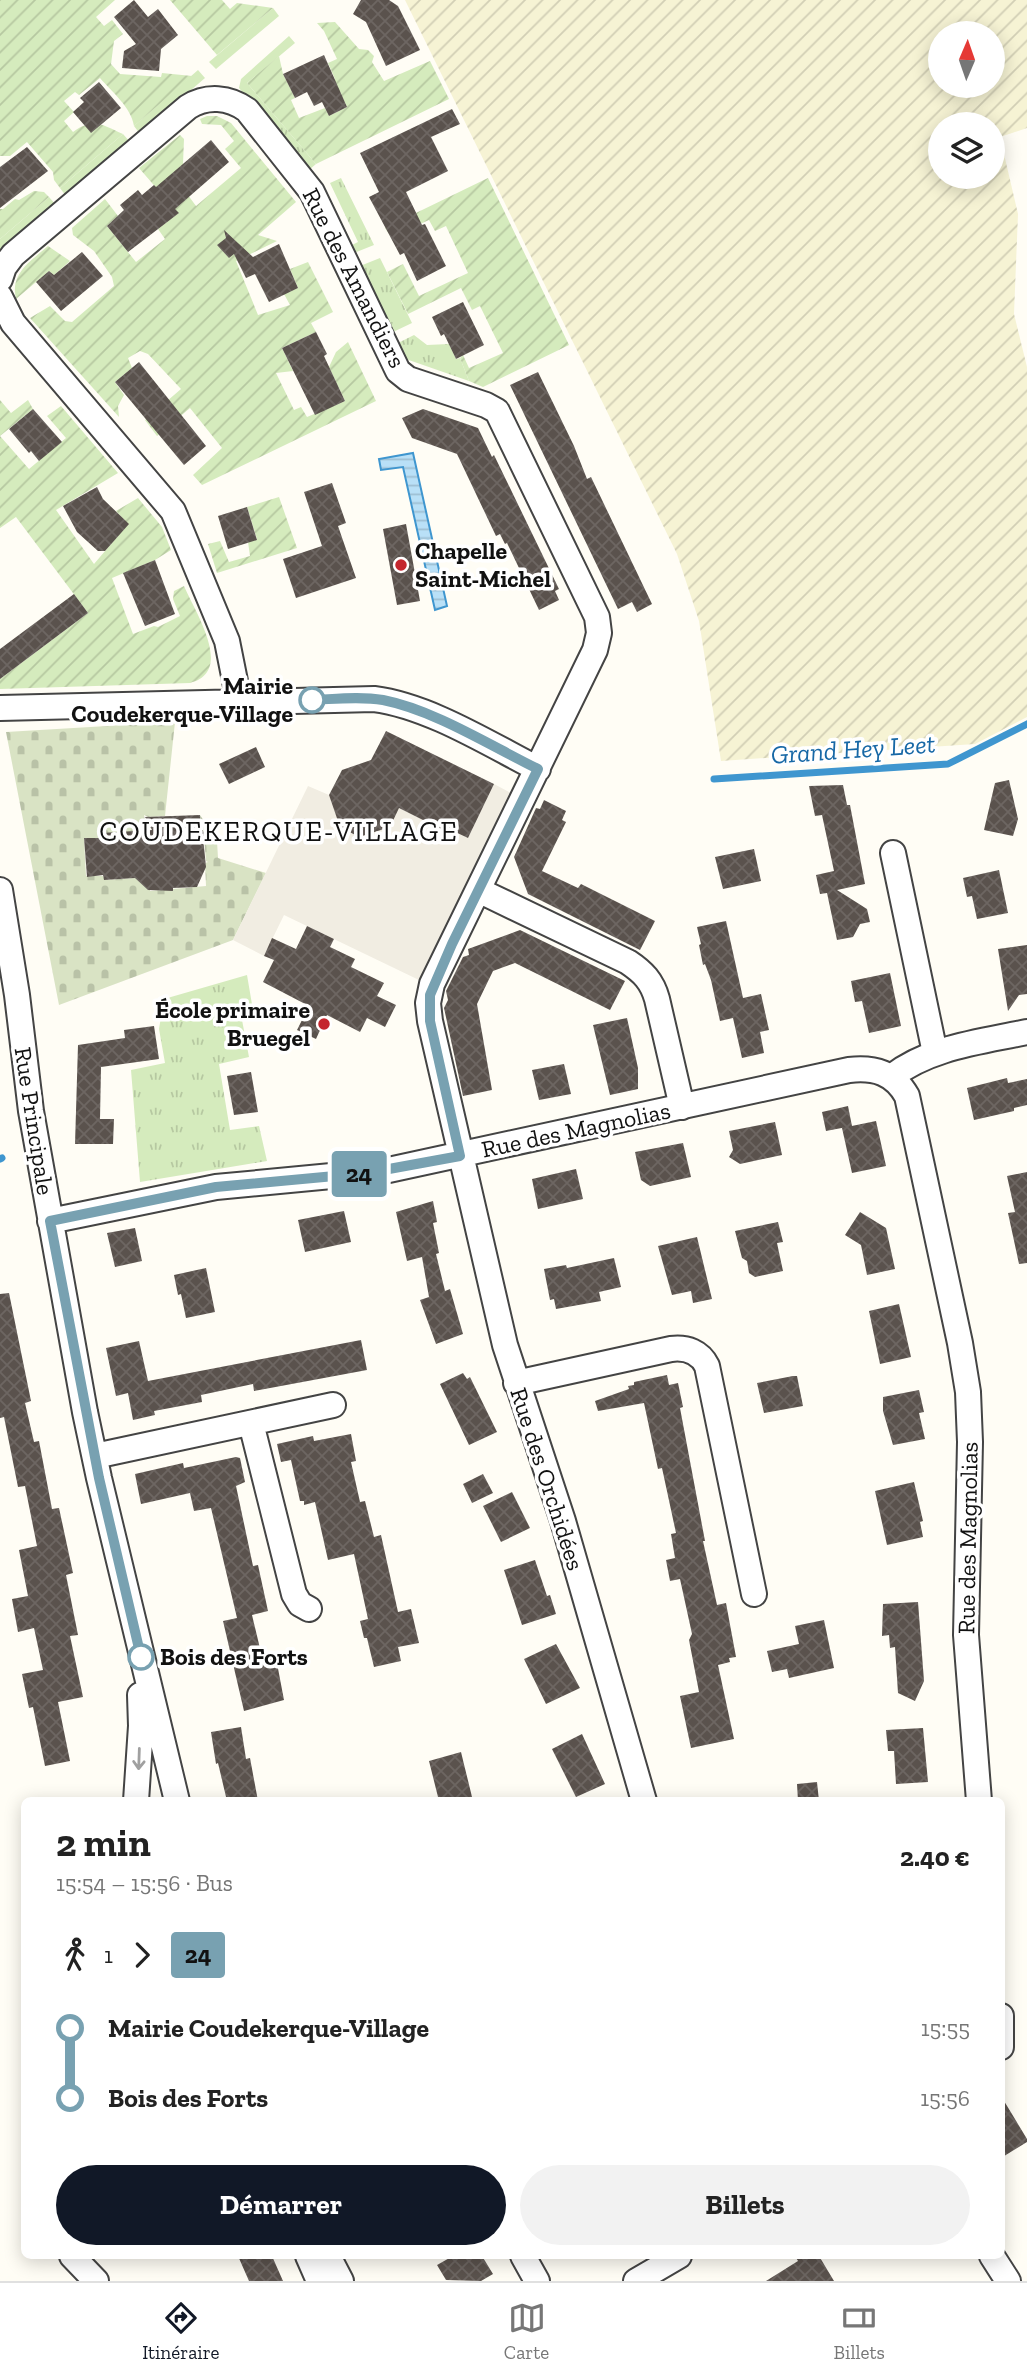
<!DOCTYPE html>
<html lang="fr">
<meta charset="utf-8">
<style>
body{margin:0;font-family:"Zilla Slab",serif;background:#f2f2f2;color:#222;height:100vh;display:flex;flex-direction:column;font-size:26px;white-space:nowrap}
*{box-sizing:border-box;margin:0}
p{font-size:23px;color:#767676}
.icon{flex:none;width:38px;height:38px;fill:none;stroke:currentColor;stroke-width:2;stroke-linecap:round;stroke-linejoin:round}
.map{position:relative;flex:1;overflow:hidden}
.side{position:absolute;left:21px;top:1797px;width:984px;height:462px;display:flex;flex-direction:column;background:#fff;border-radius:10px;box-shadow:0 4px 18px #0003}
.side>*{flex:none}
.badge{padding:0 14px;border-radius:5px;font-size:24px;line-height:46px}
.needle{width:46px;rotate:2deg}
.controls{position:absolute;left:928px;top:21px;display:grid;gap:14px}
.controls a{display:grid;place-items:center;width:77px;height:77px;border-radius:50%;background:#fff;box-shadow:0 4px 18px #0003;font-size:35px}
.map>.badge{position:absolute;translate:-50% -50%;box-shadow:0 0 0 4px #fff}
.legs{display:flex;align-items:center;gap:10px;height:77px;padding:0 35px;font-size:23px}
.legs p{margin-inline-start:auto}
.summary{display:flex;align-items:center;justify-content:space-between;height:119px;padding:0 35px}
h1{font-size:38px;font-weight:800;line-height:52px}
.button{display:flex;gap:14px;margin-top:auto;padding:14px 35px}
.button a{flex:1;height:80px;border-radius:42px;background:#111827;color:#fff;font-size:28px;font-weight:800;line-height:80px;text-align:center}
.button a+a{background:#f2f2f2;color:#222}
ul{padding:0 35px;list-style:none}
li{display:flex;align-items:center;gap:24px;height:70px;font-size:26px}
li i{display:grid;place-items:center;width:10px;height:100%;margin:0 9px;background:currentColor}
li i::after{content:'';width:18px;height:18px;margin:-9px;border:5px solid;border-radius:50%;background:#fff}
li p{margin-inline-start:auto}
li:first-child i{background:linear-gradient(#0000 50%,currentColor 0)}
li:last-child i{background:linear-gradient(currentColor 50%,#0000 0)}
.dock{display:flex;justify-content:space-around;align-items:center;height:98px;border-top:2px solid #e0e0e0;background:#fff;font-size:19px;color:#767676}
.dock a{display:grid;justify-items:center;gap:4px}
.dock .on{color:#111827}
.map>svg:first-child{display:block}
</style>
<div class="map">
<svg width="1027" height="2281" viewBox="0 0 1027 2281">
<defs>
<pattern id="farmland-furrows" width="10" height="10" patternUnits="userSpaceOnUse" patternTransform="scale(1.75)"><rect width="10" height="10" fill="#f6f3d4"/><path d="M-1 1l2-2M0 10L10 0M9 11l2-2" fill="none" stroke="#d2cfb5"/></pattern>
<pattern id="grass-tufts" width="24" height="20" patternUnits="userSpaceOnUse" patternTransform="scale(1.75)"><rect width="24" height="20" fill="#d5ebbd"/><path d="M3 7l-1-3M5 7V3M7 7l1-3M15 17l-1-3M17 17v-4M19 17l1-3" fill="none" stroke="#b6c8a1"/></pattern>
<pattern id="cemetery-stones" width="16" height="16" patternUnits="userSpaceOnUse" patternTransform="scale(1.75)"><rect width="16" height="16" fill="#d9e3c4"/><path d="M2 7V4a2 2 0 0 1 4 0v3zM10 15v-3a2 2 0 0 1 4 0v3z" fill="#b9c2a7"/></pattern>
<pattern id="garden-furrows" width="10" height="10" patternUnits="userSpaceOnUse" patternTransform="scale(1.75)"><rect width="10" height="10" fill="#d5ebbd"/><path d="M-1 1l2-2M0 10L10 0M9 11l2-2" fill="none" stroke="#b6c8a1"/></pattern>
<pattern id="water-rules" width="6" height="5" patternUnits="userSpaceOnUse" patternTransform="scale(1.75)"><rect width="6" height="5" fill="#b9e0f7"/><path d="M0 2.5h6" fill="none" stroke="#9ebfd3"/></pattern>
<pattern id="building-cross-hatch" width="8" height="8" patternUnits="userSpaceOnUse" patternTransform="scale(1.75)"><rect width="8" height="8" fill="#5a524d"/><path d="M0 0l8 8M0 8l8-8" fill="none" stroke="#6d6662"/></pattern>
</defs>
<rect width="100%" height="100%" fill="#fffdf5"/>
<path fill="url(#farmland-furrows)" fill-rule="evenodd" d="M405,0h622v128l-27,9 18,77 -4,100 13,53v350l-52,27 -254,17 -22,-140 -22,-67zM940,33h52v53h-52zM940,124h52v53h-52z"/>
<path fill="url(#grass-tufts)" d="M273,8l6,8 -63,53 -7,-7z
M289,36l6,7 -48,40 69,81 -7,6 -70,-82 2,-9z
M198,70l7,8 -65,56 -6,-8z
M123,134l7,8 -64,54 -6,-8z
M341,178l33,67 -20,8 -4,-7 8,-4 -28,-59z
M49,197l7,8 -56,47v-13z
M380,258l32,65 -21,10 -31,-67z
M414,335l13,10 22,-1 7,15 4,-1 9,23 -66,-23 -7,-14z
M247,975l7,41 -12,4 7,37 -30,7 11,66 29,-4 8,35 -127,21 -9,-112 34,-7 -6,-34 5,-30z"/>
<path fill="url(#cemetery-stones)" d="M175,722l-10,94 -17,1 -4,-2 3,18 -46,1v4l-17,1 2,37h17l2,4 45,-3v14l56,-5 -1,-23 3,-1 -2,-1 -2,-24 2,-2 -4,-1 -2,-19 17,26 1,17 48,15 -33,67 -174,65 -53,-273z"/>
<path fill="url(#garden-furrows)" d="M0,0h115l-19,17 8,9 8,-6 11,14 -9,7 -3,23 9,10 41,3 1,-4 30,3 -58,50c-3,-19 -22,-34 -34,-48l-21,17 -4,-3 -11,9 10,11 -10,9 9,11c19,-15 31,-7 50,2l-63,54 -6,-8 -1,-8 -26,-30 -17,14h-10z
M170,0h52l8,9 7,-6 36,5 -56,47z
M335,22l24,27 9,1 6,6 -2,6 12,19 46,-20 19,38 -133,65 -69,-81 32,-27 4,18 12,24 -4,2 8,18 26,-10 4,8 18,-9 -7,-15 -16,-8 11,-5 -7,-16 9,-4 -13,-28 -7,-8z
M207,116h10l14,7 65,79 -38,33 19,6 -41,20 22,54 32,-10 -6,-11 14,-6 -8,-19 18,-7 25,50 -22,11 5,9 -34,16 11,23 -17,2 18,37 7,-3 6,10 38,-16 -16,-34 7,-15 12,-10 28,59 -174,84 -9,-10 29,-27 -32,-40 -33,28 -12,-16 36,-31 -33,-35 -8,-3 -12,7 4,10 -17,14 9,13 -6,11 1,11 -89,-99 20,-12 15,15 7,1 42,-36 -2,-9 -18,-26 -21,-16 -1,-7 33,-29 13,17 -11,10 29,36 29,-23 -7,-10 20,-16 -39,-45 41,-33 4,4 -1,25 -6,6 8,21 11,15 45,-38 -16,-19 9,-8 -13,-16 -19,-1 -2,-5z
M488,178l81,167 -86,42 -14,-6 -9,-23 3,-3 6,13 34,-15 -23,-47 -8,4 -11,-22 -53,26 -21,-42 16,-8 16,32 49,-23 -22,-47 -11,5 -6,-11 -38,17 -6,-9z
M34,191l10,1 5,5 -49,42v-30h3l12,-10 4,1z
M48,246l22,15 -16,14 -5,-4 -33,28c-6,-26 14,-37 32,-53z
M0,400l11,13 17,-13 5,9 -33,27 29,33 37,-31 -19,-22 14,-10 57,67 -62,37 38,54 34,-40 -12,-13 22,-13 24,29 9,23 -16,10 -43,18 21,56 21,-8 4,1 22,-11 -7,-17 1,-8 10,-5c11,26 51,86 6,97l-190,6v-10l88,-66 -72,-96 -16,11z
M279,497l18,51 -80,25 -9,-29 12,-3 9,21 21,-6 -2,-14 9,-3 -10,-32z"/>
<path fill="#f1ede2" d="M494,784l17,9 -92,187 -135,-65 -20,41 -31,-16 75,-154 21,9 14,29 -2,4 16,8 42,-28 52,25 2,-2 15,7z"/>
<path fill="url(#water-rules)" stroke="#3f96cf" stroke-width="2" d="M413,453l34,153 -12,4 -32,-143 -22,3 -2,-11z"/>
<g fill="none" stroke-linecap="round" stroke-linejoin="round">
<path stroke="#3f96cf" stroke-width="7" d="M714,779l234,-15 79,-40
M0,1159l2,-1"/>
</g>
<path fill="url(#building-cross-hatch)" d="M134,0l14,17 10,-8 20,26 -17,14 -2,22 -37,-3 2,-17 12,-7 -22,-27z
M361,0h28l9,6 22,44 -34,16 -20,-44 -13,-8z
M324,55l23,52 -18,9 -7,-14 -8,4 -7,-14 -12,6 -12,-24z
M99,82l22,26 -30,25 -18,-21 11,-10 -4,-4z
M452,109l8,15 -29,13 17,34 -42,21 16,33 3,-1 21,42 -29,15 -13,-28 -4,2 -31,-58 10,-5 -19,-39z
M211,140l18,22 -54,47 4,4 -51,39 -21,-26 17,-16 -4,-5 18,-15 4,5 12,-10 2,2z
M27,147l21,24 -48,37v-41z
M224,230l29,27 26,-13 19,44 -29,14 -14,-28 -9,4 -12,-24 -5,4 -12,-13 9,-7z
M82,252l21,24 -42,35 -25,-29 13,-11 5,4z
M463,302l21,43 -28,14 -12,-25 -3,2 -9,-19z
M316,332l11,22 -3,2 21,45 -30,14 -33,-67z
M139,362l67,84 -22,19 -69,-83z
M538,372l36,74 13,33 4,-2 61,127 -15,8 -5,-10 -14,7 -108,-224z
M33,409l29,33 -23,19 -8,-10 -2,2 -20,-24z
M423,409l55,19 14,29 2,-2 65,134 -4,2 4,9 -20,10 -32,-67 -2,1 -5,-10 -4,2 -39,-82 -45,-16 -10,-20z
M332,483l14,40 -8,3 18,52 -60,20 -13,-39 39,-13 -18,-54z
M97,487l6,12 26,25 -24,27h-7l-21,-19 -14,-26z
M247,507l10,33 -29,9 -10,-33z
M406,524l14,77 -23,4 -14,-76z
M155,560l20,54 -30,12 -22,-53z
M74,594l14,19 -88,66v-30z
M386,731l108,53 -26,54 -15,-7 -2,3 -52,-26 -9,19 -31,10 -19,-10 -11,-32 13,-25 29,-10z
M256,747l9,20 -36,17 -10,-20z
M1009,780l9,39 -5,17 -29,-6 11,-47z
M843,785l4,20h3l15,79 -28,6 30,19 3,13 -10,2 -7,13 -16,3 -10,-47 -7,1 -4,-19 18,-4 -12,-56 -7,1 -6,-30z
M544,800l22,11 -4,9 4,2 -24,49 36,17 3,-4 74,37 -15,29 -112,-56 -14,-37 22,-49 4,1z
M200,815l1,13 5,7 -3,2 3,30 -9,20 -24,1v3l-25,-1 -13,-12 -31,2 -1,-5 -16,2 -3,-39h17v-5l51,-3 -7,-13z
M754,849l7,32 -38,8 -8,-32z
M999,870l9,43 -31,6 -5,-23 -5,1 -4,-19z
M726,921l17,77 18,-4 8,36 -9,2 4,21 -22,5 -9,-40 -13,3 -9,-41 -6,-16 -2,1 -4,-20 2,-1 -4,-17z
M307,926l27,13 -4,8 25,12 -4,8 33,16 -7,13 19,9 -11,22 -18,-9 -7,14 -33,-17 -11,24 -19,-9 12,-24 -46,-24 11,-22 -10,-4 8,-18 24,11z
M520,930l105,51 -15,29 -95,-47 -22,8 -16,33 15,86 -29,6 -19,-88 4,-8 -2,-9 17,-34 6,-2 -1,-6z
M1027,945v49l-8,1 -11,16 -10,-62z
M890,973l11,53 -32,7 -7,-32 -7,1 -4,-21z
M627,1018l11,50v21l-28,6 -17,-70z
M154,1026l5,33 -58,8 -1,52h14l-1,25h-38l3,-99 47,-7 -1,-8z
M564,1064l7,30 -32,6 -7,-30z
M251,1072l7,40 -24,3 -7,-39z
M1007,1078l1,5 19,-4v26l-13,3v3l-40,9 -7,-32z
M848,1106l4,20 -26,5 -4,-19z
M876,1121l10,45 -34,7 -10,-45z
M775,1122l7,33 -42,9 -11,-7 4,-7 -4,-19z
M683,1143l8,34 -41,9 -9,-6 -6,-28z
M576,1169l7,30 -45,10 -6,-30z
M1027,1172v91l-8,1 -11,-51 7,-1 -8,-36z
M433,1201l4,21 -4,1 6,30 -3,1 9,37 5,-2 13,45 -27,10 -16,-44 9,-3 -7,-40 -15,4 -11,-49z
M344,1211l7,31 -46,10 -7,-32z
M860,1212l26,16 9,41 -28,6 -6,-30 -16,-10z
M778,1222l5,20 -6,1 6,28 -28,6 -6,-4 -2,-12 -5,-3 -7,-27z
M135,1228l7,33 -27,6 -8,-34z
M697,1237l15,62 -19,4 -2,-12 -19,4 -14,-49z
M614,1258l7,29 -22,5 2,9 -45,8 -2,-10 -4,1 -6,-31 22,-4 1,3z
M206,1268l9,44 -29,6 -5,-24 -3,1 -4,-20z
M9,1293l22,108 -6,2 9,39 5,-1 13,68 7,-1 14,65 -7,2 12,60 -8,1 13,61 -25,5 12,59 -25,5 -12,-59 -4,1 -7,-34 21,-4 -9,-42 -16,4 -6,-33 16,-3 -9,-46 18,-4 -12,-60 -7,1 -14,-70 -4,1v-124z
M899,1304l12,53 -31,7 -11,-53z
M361,1340l6,30 -113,21 -1,-7 -52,11 1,7 -48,9 1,4 -22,5 -5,-27 -12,3 -10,-48 33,-7 9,40z
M463,1373l4,6 3,-2 27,55 -28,13 -29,-61z
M667,1375l2,10 9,-2 5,24 -3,1 25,133h-2l14,64 9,-2 10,54 -7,1 1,4 -12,3 16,74 -43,9 -11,-52 19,-4 -10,-52 3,-6 -12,-55 -10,2 -4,-21 9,-2 -4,-24 5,-1 -14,-65 -4,1 -14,-66 -46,8 -3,-10 34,-12 -1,-3 6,-1v-3z
M793,1376h4l6,30 -39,7 -7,-30z
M919,1390l5,22 -5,1 6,26 -32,6 -10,-34v-14z
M351,1434l5,27 -5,1 9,40 5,-1 9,36 7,-2 17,77 13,-3 8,34 -21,4 3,14 -27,6 -7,-29h-3l-4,-17 8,-2 -14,-65 -26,6 -13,-58 -11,3v-4h-4l-9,-41 -10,2 -4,-18 36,-8 1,5z
M236,1457l4,1 5,24 -9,4 17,80 5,-1 10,46 -16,4 11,46 13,-3 8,42 -40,11 -21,-90 14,-3 -26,-110 -17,3 -4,-18 -49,11 -6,-30 48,-11 1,5z
M483,1474l10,19 -21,10 -9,-19z
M914,1482l9,39 -3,1 3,15 -36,8 -12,-54z
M512,1492l18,36 -29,14 -18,-36z
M535,1560l12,36 3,-1 6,19 -34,11 -18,-55z
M918,1602l6,79 -9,20 -17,-8 -3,-46 -5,1 -1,-13 -7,1 1,-32z
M824,1620l10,48 -45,10 -2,-9 -15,3 -5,-21 32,-7 -4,-18z
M556,1644l24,44 -34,16 -22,-45z
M241,1727l5,32 4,-1 8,43h-31l-9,-38 -2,1 -5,-32z
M923,1728l5,54 -32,2 -2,-33h-6l-2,-21z
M582,1734l23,50 -29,13 -24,-48z
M461,1752l12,49h-34l-10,-40z
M817,1782l2,19h-21l-1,-17z
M1001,2096l26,43v3l-26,16z
M238,2256h34l11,25h-34z
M453,2256h29l11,18 -12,7 -35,-1 -9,-15z
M795,2256h24l15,25h-68l32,-20z"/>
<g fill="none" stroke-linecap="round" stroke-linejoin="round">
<g stroke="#444" stroke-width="28">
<path id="minor" d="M0,279l4,-12 9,-12 175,-148c19,-12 41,-10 59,3l65,82 86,179 10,8 78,26 11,6 100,206 2,16 -4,17 -163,334 -4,19 2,18 75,324 58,176 81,280
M0,297l13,26 160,188 54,130 12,60
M0,708l374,-9c55,7 115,45 164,70
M893,853l42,200
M0,890l17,105 14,116 54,301 14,66 78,323
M478,890l150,72c15,10 24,19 29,37l25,108
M891,1077c39,-30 89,-35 136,-45
M50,1221l166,-34 168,-16 465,-101c26,-3 45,3 58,26l53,247 8,49 2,50 -4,193 13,166
M516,1383l155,-34c16,-2 29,3 36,17l47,228
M251,1423l43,171 6,10 9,5
M95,1456l238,-51
M136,1801l5,-75 -1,-31
M1001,2016v31
M72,2256l24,25
M308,2256l11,25
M328,2256l13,25
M523,2256l14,25
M992,2256l16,25
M636,2281l43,-25"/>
</g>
<use href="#minor" stroke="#fff" stroke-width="24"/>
</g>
<defs><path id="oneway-shaft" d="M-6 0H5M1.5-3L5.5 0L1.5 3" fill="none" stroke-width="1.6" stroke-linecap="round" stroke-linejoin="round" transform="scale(1.75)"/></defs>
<use stroke="#a0a0a0" href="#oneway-shaft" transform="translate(139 1759) rotate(92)"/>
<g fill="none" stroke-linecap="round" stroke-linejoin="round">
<g stroke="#fff" stroke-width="16">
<path id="line-1" d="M141,1657l-42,-179 -49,-257 166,-34 151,-14 93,-17 -30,-135v-26l22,-51 86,-175c-47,-23 -104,-59 -155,-69 -23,-4 -47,-1 -71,0"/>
</g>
<use href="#line-1" stroke="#78a1b1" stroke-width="10"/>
</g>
<g fill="#c4262e" stroke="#fff" stroke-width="2.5">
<circle cx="401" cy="565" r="7"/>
<circle cx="324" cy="1024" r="7"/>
</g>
<g fill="#fff" stroke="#78a1b1" stroke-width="3.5">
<circle cx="312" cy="700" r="12"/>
<circle cx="141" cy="1657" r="12"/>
</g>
<g text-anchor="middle" stroke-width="7" stroke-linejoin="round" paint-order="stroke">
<g font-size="24" fill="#111" stroke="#fff">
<text transform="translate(354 278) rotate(63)" y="8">Rue des Amandiers</text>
<text transform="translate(34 1121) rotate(81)" y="8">Rue Principale</text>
<text transform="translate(576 1130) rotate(-12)" y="8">Rue des Magnolias</text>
<text transform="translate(547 1479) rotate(72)" y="8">Rue des Orchidées</text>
<text transform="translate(968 1538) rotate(-89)" y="8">Rue des Magnolias</text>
</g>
<g font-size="24" font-weight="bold" fill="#111" stroke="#fff" text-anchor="start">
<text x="415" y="559">Chapelle<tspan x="415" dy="28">Saint-Michel</tspan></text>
<text x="310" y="1018" text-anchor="end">École primaire<tspan x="310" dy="28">Bruegel</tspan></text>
</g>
<g font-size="24" font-weight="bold" fill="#111" stroke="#fff" text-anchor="end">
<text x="293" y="694">Mairie<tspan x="293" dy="28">Coudekerque-Village</tspan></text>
<text x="160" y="1665" text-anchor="start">Bois des Forts</text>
</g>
<g font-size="26" font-style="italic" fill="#1768a6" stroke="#fff">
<text transform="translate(853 749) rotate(-4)" y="9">Grand Hey Leet</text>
</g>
<g font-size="28" letter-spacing="2" fill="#111" stroke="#fff">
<text x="279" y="841">COUDEKERQUE-VILLAGE</text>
</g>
</g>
</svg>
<div class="controls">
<a><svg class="needle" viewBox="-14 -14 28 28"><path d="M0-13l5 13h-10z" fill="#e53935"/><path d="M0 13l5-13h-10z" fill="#767676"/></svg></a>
<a><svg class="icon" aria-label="layers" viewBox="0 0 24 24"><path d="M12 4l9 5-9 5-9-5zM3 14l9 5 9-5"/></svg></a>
</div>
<b class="badge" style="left:359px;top:1174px;background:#78a1b1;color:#111">24</b>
<section class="side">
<div class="summary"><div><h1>2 min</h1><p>15:54 – 15:56 · Bus</p></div><b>2.40 €</b></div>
<div class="legs"><svg class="icon" aria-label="walk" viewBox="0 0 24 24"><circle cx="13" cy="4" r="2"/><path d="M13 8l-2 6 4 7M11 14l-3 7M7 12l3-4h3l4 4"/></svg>1<svg class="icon" aria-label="forward" viewBox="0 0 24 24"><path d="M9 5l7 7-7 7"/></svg><b class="badge" style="background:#78a1b1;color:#111">24</b></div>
<ul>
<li><i style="color:#78a1b1"></i><b>Mairie Coudekerque-Village</b><p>15:55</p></li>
<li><i style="color:#78a1b1"></i><b>Bois des Forts</b><p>15:56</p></li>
</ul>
<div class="button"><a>Démarrer</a><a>Billets</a></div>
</section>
</div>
<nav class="dock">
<a class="on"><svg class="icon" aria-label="directions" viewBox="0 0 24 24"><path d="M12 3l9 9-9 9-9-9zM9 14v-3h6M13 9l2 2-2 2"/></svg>Itinéraire</a>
<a><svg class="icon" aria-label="map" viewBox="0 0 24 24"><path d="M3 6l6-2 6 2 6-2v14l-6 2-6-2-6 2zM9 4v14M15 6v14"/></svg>Carte</a>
<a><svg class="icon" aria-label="tickets" viewBox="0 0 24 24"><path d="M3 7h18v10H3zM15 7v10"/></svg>Billets</a>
</nav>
